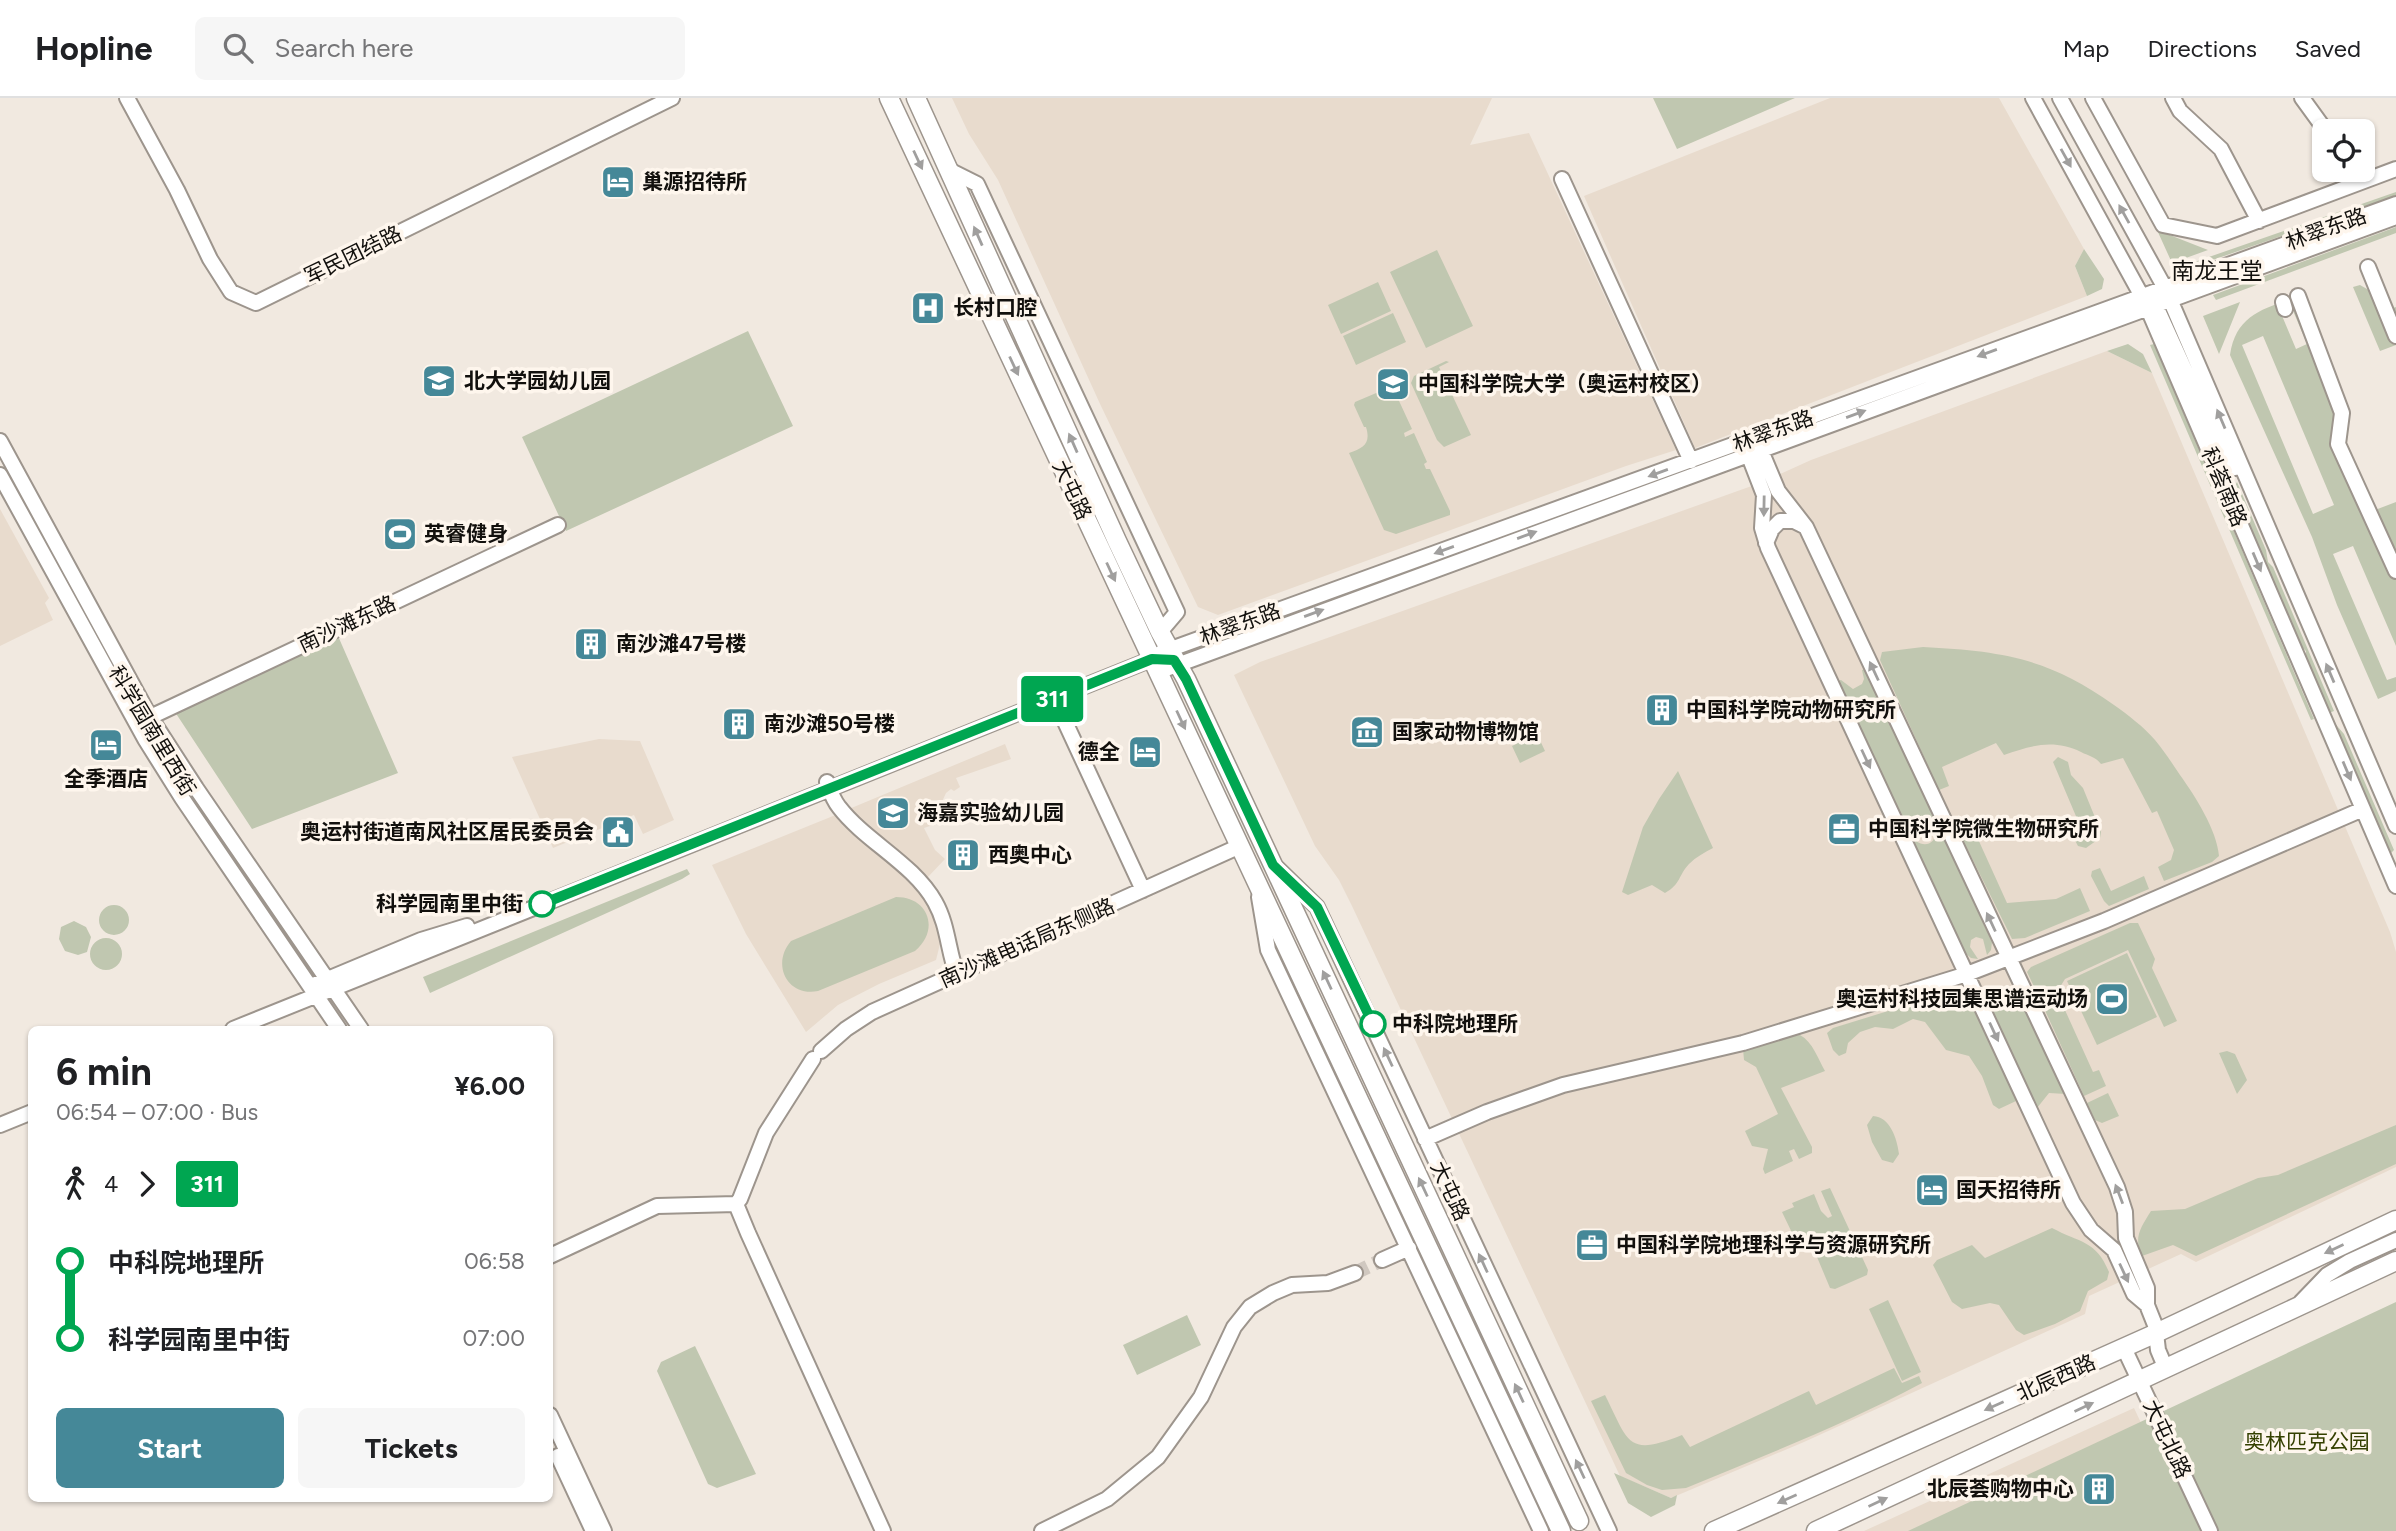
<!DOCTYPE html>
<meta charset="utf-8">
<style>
body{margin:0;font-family:Figtree,"Noto Sans SC",sans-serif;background:#f6f6f6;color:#202124;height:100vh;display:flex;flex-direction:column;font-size:26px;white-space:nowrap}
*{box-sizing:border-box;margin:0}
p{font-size:23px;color:#757577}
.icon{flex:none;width:38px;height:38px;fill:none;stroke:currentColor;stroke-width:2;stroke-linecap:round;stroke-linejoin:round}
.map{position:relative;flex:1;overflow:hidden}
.details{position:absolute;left:28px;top:928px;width:525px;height:476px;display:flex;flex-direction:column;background:#fff;border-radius:10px;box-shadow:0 2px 5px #0004}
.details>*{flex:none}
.badge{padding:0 14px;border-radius:5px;font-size:24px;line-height:46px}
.tools{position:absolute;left:2312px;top:21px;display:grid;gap:14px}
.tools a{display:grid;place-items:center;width:63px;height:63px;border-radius:10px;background:#fff;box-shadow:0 2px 5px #0004;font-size:35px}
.map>.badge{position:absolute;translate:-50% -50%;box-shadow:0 0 0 4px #fff}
.legs{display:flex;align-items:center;gap:10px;height:77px;padding:0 28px;font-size:23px}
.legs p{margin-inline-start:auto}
.head{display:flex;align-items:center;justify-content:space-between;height:119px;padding:0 28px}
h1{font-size:38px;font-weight:700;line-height:52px}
.action{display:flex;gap:14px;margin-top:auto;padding:14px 28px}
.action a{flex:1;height:80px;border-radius:10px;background:#458898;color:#fff;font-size:28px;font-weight:700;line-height:80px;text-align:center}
.action a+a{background:#f6f6f6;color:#202124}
ul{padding:0 28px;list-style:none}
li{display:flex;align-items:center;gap:24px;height:77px;font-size:26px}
li i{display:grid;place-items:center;width:10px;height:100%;margin:0 9px;background:currentColor}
li i::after{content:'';width:18px;height:18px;margin:-9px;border:5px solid;border-radius:50%;background:#fff}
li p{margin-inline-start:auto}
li:first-child i{background:linear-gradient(#0000 50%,currentColor 0)}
li:last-child i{background:linear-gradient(currentColor 50%,#0000 0)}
header{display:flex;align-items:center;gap:42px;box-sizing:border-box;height:98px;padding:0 35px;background:#fff;border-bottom:2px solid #e0e0e0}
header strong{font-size:33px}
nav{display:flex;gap:38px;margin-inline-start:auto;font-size:24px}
.search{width:490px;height:63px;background:#f6f6f6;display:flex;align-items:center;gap:18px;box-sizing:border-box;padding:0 24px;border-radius:10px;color:#757577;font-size:26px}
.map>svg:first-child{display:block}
</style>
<header>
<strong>Hopline</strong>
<div class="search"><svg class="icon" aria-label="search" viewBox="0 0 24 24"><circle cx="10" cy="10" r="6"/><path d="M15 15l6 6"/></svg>Search here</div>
<nav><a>Map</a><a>Directions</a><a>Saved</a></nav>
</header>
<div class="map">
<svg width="2396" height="1433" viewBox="0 0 2396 1433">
<rect width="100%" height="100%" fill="#f1e9e0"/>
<path fill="#e8dbcd" d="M952,0h540l-22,47 59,-12 147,317 -50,16 -408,149 -20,-8 -97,-201 -103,-226 -29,-46z
M1830,0h169l85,151 -9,17 12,30 -392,152 -111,-252z
M2107,253l45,22 238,559 6,20v215l-200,95 -15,-8 -92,42 -4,18 -281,128 -133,56 -51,-22 -268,-570 -13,-26 -24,-34 -81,-171 26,-13 500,-179 51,-23z
M0,411l49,89 -4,5 8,17 -53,26z
M599,641l41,2 34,79 -31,14 -9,-19 -81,33 -41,-91z
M1005,646l6,15 -55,19 4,9 -6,4 -3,-2 -5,4 -5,11 -8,-1v22l-9,3 11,22 10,9 -17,18 -79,-68z
M838,716l23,25 66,58 11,30 2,17 -4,16 -57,24 -41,21 -32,27 -60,-98 -34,-69z
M2134,1310l58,123h-328z"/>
<path fill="#c0c7b0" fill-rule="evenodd" d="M1653,0h142l-118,51z
M2396,94v4l-212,74 -1,-4z
M2396,129v6l-180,67 -3,-5z
M2157,132l51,20 -36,13z
M2084,151l20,30 -2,10 -15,7 -12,-30z
M1437,152l36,76 -47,22 -36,-76z
M1378,184l13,29 -50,23 -13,-29z
M2360,187l14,8 12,18 10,-4v38l-16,6 -27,-64z
M2298,198l44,117 -3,20 57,138v75l-43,-100 -20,8 54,126 9,-3v14l-18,8 -41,-94 -25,-68 -82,-182c6,-41 34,-46 68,-59zM2291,208l16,38 -11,5 -16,-38zM2263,238l71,169 -21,9 -71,-169z
M2240,204l-21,52 -16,-38z
M1393,215l13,29 -50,23 -13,-29z
M748,233l45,95 -227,105 -44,-94z
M2128,246l15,10 9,19 -45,-22z
M2154,246l160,375 -3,1 -161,-375z
M1446,263l3,1 -10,5 32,68 -27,12 -7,-7 -26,-57 3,-7z
M1388,290l6,2 18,39 -8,4 1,4 9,-4 13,29 -3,2 2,5h4l20,42v4l-54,19 -12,-4 -35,-77c15,-5 22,-10 17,-26h-2l-10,-22 1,-3z
M2237,384l29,68 2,12 5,5 61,144 -8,3 -21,-52 1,-11 -10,-9 -64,-151z
M2396,404v57l-21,-49z
M338,538l60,137 -146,56 -77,-117z
M1923,549c78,4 126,11 191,58 14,10 30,22 41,35 9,11 17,23 25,35 15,21 37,55 39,81l-7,6 -48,19 -6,-14 13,-7 3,-10 -17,-39 -5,2 -29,-55 -22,6c-5,-7 -12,-8 -20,-12 -27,-13 -49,-7 -77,3l-8,-12 -54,24 7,19 -10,4 -59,-130 2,-8z
M1865,571l72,155 -4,2c-9,-7 -19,-3 -19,9l-4,1 -72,-155 3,-1 12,9 9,-5 2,-5 -2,-9z
M2331,621l13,15 50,116 -6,6 -15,-36v-9l-6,-8z
M1537,636l8,17 -25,12 -8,-17z
M2058,659l10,5 3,13 12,13 18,44 -1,6 -14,10 -8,-2 -7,-13 10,-5 -28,-66z
M1678,673l35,77c-8,4 -17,9 -24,16 -11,12 -8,20 -24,29l-13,-8 -24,10 -6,-3 21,-65 16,-28z
M1973,730l34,75 49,-4 24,-11 10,23 -65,27 -13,1 -49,-99z
M1940,732l52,112 -1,8 -4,5 -4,-16 -7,-2 -5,3 -1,7 8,12 -7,-1 -6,-5 -52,-111 3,-1c10,7 19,2 20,-9z
M2100,770l11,23 33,-15 5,13 -40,17 -5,-5 -13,-25 1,-5z
M687,771l3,5 -8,5 -252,114 -7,-16z
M896,799c33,0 44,33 19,54l-97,40c-31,6 -47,-27 -27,-50z
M99 822a15 15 0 1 1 30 0a15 15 0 1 1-30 0Z
M74,823l12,6 5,10 -4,15 -9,3 -13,-4 -6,-12 2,-12z
M2130,825h8l17,36 -3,9 25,53 -13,6 -36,-77 -63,29 -5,8 -21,10 -12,-25 4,-5z
M90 856a16 16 0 1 1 32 0a16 16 0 1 1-32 0Z
M2127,855l30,64 -60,28 -30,-64z
M2016,891l50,105 -17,-1 -12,15 -50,-106 3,-1c11,8 23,3 23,-11z
M1953,893h8l7,5 46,98 2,7 -17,8 -6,-4 -11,-29 -13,-20 -23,-6 -21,-28 -12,-3 -20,10 -18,-2 -15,5 -12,11 -2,10 -7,3 -6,-6 -6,-17 6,-5z
M2060,901l33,73 6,-2 7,16 -22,10 -41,-90z
M1800,937c13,7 18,24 25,36l-44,17 31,59v6l-13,6 -5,-10 -5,2 4,10 -28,13 -2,-5 5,-20 -16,-3 -7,-15 33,-17 -22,-47 -12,-7 -1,-11 41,-13z
M2227,953l8,3 12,26 -10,14 -18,-41z
M2108,995l11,23 -17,7 -7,-3 -8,-17z
M1873,1018c17,1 24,22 26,38l-6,9 -11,-3 -10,-18 -5,-17z
M2396,1027v39l-200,92 -23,-11 -31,11c-9,-18 -1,-29 9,-45l34,-2 73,-31 20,-3z
M1830,1090l38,82 -1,5 -32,14 -5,-1 -13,-31 -6,-7 -16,-11 -13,-27 12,-5 -2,-4 22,-9 7,17 7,7 4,-2 -11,-25z
M2052,1130c28,15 44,12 57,44l-2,8 -19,11 -8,20 -25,13 -31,11 -8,-5 -17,-25 -9,-2 -28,6 -10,-7 -19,-37 4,-5 35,-15 13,13z
M1888,1202l33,72 -19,9 -33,-72z
M2396,1204v229h-488z
M1187,1217l14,30 -64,30 -14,-30z
M695,1248l61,128 -39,14 -9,-4 -51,-113 4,-9z
M1894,1270l8,15 17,-7 3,7c-76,41 -157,72 -236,105l-24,2 -15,-5 -21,-12 -35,-72 14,-6c24,48 22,62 77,40l8,12 119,-56 7,14z
M1614,1375l57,25 6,-3 -2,10 -24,12 -23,-14z"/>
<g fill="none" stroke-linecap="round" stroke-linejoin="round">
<path stroke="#d0c8c0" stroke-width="14" stroke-dasharray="14 7" stroke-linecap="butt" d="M1355,1175l27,-13"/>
<g stroke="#9d958d" stroke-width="18">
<path id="minor" d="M127,0l50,92 33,69 21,33 25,11 416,-205
M2033,0l112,204 251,584
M2060,0l106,192 230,536
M2093,0l70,127 54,11 179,-67
M2173,0l7,13 41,38 38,72
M2302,0l24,33
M949,72l28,14 200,428 -17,20
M1562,81l129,282
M2368,169l28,69
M2298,198l44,117 -4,31 58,127
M2283,204l2,7
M2155,206l60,132 20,32
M0,343l150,276 46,71 165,241
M1757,343l21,50 28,36 311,660 8,25 1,26 21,50v17
M1745,348l19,49 -2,33 6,20 305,655 18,27 23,20 20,44 13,11 8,20 3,25 8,19
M0,377l145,264 37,59 157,231
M1766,445l6,-14 8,-8h14l12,6
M1160,555l1236,-449
M1158,574l1238,-455
M1054,600l89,192
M144,622l414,-195
M827,684c3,8 6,18 12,25 27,35 74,56 96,95 13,23 13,49 22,73
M1277,770l40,39 292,624
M1259,799l9,53 273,581
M311,888l110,-46 46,-14
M233,931l919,-370
M821,953l25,-22 26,-17 368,-166
M0,1027l32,-13
M1425,1041l62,-27 76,-27 180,-42 224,-69 137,-53 259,-112
M736,1106l12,29 135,298
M550,1158l107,-50 79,-2 4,-5 26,-66 47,-74
M1382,1162l27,-12
M2301,1204l26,-27 23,-14 46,-21
M2124,1250l86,183
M550,1317l54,116
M558,1358l35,75
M1042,1433l65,-32 51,-42 43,-60 33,-70 16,-20 23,-14 19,-8 36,-2 27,-10"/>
</g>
<g stroke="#9d958d" stroke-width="21">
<path id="major" d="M889,0l672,1433
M916,0l201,443 43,91 26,47 87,186 306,656
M1714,1433l438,-196 244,-115
M1816,1433l580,-270"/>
</g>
<use href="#minor" stroke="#fff" stroke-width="14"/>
<use href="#major" stroke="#fff" stroke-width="18"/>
</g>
<defs><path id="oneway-solid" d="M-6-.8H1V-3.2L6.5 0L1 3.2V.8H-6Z" transform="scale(1.75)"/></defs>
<g fill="#a09f9e">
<use href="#oneway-solid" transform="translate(2066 60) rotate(61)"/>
<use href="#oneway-solid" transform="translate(918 62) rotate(65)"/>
<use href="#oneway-solid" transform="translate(2124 116) rotate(-119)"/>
<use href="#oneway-solid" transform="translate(978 138) rotate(-114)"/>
<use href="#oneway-solid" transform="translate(1987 255) rotate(160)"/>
<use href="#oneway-solid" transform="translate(1014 268) rotate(65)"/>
<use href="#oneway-solid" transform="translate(1856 316) rotate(-20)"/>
<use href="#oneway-solid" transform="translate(2221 321) rotate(-113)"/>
<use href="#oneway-solid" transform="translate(1073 345) rotate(-114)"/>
<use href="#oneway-solid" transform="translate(1658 375) rotate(160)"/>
<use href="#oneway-solid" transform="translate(1764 408) rotate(91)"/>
<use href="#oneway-solid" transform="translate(1527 437) rotate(-20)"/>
<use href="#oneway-solid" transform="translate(1444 452) rotate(160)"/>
<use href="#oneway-solid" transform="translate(2257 464) rotate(67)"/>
<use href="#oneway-solid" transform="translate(1111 474) rotate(65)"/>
<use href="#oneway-solid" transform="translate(1314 515) rotate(-20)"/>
<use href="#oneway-solid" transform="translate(1874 573) rotate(-115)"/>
<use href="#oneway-solid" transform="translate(2330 575) rotate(-113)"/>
<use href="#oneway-solid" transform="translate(1181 622) rotate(65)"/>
<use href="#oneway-solid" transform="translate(1866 661) rotate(65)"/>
<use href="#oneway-solid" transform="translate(2347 673) rotate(67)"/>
<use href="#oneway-solid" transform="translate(1991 824) rotate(-115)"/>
<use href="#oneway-solid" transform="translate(1327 882) rotate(-115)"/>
<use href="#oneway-solid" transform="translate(1994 934) rotate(65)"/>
<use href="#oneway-solid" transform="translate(1388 959) rotate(-115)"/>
<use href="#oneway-solid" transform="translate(1423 1089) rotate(-115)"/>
<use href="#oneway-solid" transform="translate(2119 1096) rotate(-111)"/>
<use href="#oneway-solid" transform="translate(2334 1151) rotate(155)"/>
<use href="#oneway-solid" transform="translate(1483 1165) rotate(-115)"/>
<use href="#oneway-solid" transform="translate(2124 1175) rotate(65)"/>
<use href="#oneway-solid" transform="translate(1519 1295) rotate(-115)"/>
<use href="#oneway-solid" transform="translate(1994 1308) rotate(156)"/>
<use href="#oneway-solid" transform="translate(2084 1309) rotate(-25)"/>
<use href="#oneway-solid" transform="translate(1580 1371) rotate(-115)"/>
<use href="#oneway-solid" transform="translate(1787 1401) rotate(156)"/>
<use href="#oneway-solid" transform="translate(1878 1404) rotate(-25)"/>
</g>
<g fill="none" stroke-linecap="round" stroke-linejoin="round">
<g stroke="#fff" stroke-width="16">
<path id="line-1" d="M542,806l610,-245 22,1 12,19 87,186 44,42 56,117"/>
</g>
<use href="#line-1" stroke="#00a651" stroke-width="10"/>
</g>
<defs>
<g id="hotel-square" transform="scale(1.75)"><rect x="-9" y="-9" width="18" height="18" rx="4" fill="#458898" stroke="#fef6ed"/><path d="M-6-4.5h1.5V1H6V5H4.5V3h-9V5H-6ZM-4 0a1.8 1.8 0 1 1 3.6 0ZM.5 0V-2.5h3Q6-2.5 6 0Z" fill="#fff"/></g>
<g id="hospital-square" transform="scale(1.75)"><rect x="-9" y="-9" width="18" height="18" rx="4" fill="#458898" stroke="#fef6ed"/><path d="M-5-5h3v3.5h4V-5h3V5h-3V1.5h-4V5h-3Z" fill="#fff"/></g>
<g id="school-square" transform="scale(1.75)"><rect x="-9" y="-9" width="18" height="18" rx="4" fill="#458898" stroke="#fef6ed"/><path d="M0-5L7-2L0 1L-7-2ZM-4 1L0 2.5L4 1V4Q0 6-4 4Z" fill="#fff"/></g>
<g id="university-square" transform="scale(1.75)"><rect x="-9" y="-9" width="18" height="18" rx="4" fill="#458898" stroke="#fef6ed"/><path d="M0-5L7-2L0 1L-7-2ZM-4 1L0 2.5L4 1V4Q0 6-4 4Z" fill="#fff"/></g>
<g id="stadium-square" transform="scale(1.75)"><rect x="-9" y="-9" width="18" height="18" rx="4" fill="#458898" stroke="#fef6ed"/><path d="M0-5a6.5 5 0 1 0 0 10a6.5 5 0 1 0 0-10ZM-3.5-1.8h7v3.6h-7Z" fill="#fff"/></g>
<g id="building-square" transform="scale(1.75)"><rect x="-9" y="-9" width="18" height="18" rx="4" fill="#458898" stroke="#fef6ed"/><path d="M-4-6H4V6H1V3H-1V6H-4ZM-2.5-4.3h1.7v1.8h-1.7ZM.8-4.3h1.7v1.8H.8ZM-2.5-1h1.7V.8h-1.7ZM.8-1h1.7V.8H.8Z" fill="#fff"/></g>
<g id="museum-square" transform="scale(1.75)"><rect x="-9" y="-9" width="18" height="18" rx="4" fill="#458898" stroke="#fef6ed"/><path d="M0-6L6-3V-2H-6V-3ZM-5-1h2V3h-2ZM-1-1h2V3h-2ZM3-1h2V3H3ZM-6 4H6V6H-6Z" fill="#fff"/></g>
<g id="office-square" transform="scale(1.75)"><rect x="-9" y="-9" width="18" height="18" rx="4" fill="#458898" stroke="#fef6ed"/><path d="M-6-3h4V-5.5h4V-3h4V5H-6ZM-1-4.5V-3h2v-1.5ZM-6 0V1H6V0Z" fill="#fff"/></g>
<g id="civic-square" transform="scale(1.75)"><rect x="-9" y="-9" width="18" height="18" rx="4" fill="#458898" stroke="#fef6ed"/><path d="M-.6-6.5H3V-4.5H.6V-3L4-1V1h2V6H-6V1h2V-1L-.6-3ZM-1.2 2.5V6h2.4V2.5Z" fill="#fff"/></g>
</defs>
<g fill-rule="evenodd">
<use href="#hotel-square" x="618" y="84"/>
<use href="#hospital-square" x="928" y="210"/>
<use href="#school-square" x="439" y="283"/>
<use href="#university-square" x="1393" y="286"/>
<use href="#stadium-square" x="400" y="436"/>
<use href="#building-square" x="591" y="546"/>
<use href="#building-square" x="1662" y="612"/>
<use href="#building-square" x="739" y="626"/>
<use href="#museum-square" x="1367" y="634"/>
<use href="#hotel-square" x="106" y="647"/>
<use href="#hotel-square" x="1145" y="654"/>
<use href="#school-square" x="893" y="715"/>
<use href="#office-square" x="1844" y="731"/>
<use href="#civic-square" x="618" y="734"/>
<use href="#building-square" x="963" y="757"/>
<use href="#stadium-square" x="2112" y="901"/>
<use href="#hotel-square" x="1932" y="1092"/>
<use href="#office-square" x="1592" y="1147"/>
<use href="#building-square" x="2099" y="1391"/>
</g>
<g fill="#fff" stroke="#00a651" stroke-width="3.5">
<circle cx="542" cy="806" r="12"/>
<circle cx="1373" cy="926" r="12"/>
</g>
<g text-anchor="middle" stroke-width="7" stroke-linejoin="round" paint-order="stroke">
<g font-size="21" font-weight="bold" fill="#12100d" stroke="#fef6ed" text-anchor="start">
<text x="642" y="91">巢源招待所</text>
<text x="953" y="217">长村口腔</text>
<text x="464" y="290">北大学园幼儿园</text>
<text x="1418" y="293">中国科学院大学（奥运村校区）</text>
<text x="424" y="443">英睿健身</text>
<text x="616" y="553">南沙滩47号楼</text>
<text x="1686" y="619">中国科学院动物研究所</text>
<text x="764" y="633">南沙滩50号楼</text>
<text x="1392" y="641">国家动物博物馆</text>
<text x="1120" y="661" text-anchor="end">德全</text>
<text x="106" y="688" text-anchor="middle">全季酒店</text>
<text x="917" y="722">海嘉实验幼儿园</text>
<text x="1868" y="738">中国科学院微生物研究所</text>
<text x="594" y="741" text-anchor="end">奥运村街道南风社区居民委员会</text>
<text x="988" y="764">西奥中心</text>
<text x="2088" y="908" text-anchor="end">奥运村科技园集思谱运动场</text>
<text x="1956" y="1099">国天招待所</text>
<text x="1616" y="1154">中国科学院地理科学与资源研究所</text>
<text x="2074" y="1398" text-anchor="end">北辰荟购物中心</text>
</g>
<g font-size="21" fill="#12100d" stroke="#fef6ed">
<text transform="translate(2326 131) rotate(-20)" y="7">林翠东路</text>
<text transform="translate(353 157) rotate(-26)" y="7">军民团结路</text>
<text transform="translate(1773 333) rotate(-20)" y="7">林翠东路</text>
<text transform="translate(2224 389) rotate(67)" y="7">科荟南路</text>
<text transform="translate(1072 392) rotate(65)" y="7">大屯路</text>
<text transform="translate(347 526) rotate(-25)" y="7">南沙滩东路</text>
<text transform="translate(1240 526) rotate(-20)" y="7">林翠东路</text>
<text transform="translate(152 633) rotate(59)" y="7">科学园南里西街</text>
<text transform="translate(1027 845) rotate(-24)" y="7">南沙滩电话局东侧路</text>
<text transform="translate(1450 1093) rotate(65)" y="7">大屯路</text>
<text transform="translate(2056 1280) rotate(-24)" y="7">北辰西路</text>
<text transform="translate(2167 1341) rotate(65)" y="7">大屯北路</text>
</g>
<g font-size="21" font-weight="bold" fill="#12100d" stroke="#fef6ed" text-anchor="end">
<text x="523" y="813">科学园南里中街</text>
<text x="1392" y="933" text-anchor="start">中科院地理所</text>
</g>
<g font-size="21" fill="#344000" stroke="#fef6ed">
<text x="2307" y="1351">奥林匹克公园</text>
</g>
<g font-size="23" fill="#12100d" stroke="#fef6ed">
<text x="2217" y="181">南龙王堂</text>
</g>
</g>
</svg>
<div class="tools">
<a><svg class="icon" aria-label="locate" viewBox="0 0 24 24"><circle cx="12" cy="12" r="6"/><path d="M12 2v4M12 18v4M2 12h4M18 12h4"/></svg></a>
</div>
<b class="badge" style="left:1052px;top:601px;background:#00a651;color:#fff">311</b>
<section class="details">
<div class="head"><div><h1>6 min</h1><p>06:54 – 07:00 · Bus</p></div><b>¥6.00</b></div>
<div class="legs"><svg class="icon" aria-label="walk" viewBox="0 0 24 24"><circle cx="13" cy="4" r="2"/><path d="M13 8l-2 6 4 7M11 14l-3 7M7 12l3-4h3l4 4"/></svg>4<svg class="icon" aria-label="forward" viewBox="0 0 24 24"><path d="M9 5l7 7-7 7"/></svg><b class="badge" style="background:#00a651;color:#fff">311</b></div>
<ul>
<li><i style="color:#00a651"></i><b>中科院地理所</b><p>06:58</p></li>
<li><i style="color:#00a651"></i><b>科学园南里中街</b><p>07:00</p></li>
</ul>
<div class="action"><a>Start</a><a>Tickets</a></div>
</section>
</div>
